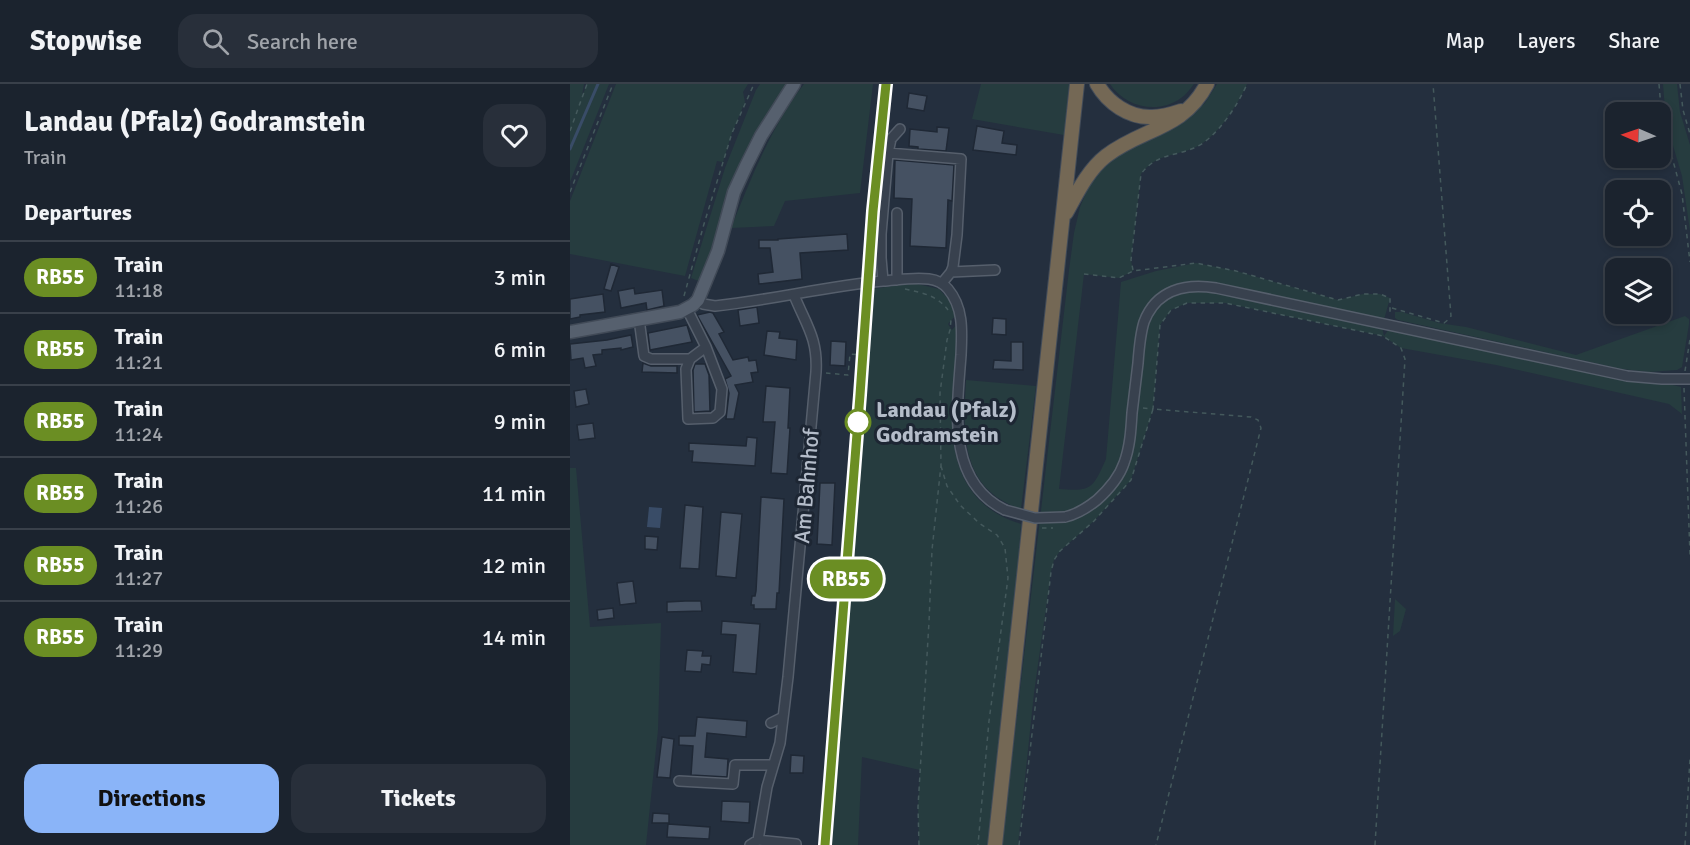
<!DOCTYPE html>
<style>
body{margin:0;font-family:Signika,sans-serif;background:#282f3a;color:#f1f3f6;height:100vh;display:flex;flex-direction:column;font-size:22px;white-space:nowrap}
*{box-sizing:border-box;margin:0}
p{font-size:20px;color:#a0a4aa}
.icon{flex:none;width:33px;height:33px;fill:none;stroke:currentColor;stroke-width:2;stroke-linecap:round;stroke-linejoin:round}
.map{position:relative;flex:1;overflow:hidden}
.details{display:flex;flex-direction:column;background:#1b232e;width:570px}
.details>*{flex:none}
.badge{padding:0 12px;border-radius:20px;font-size:21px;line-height:39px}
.needle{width:39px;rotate:272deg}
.fabs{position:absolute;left:1035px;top:18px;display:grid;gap:12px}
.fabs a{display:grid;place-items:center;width:66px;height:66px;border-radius:12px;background:#1b232e;box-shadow:0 3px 9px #0003,0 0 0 2px #39404a;font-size:30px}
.map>.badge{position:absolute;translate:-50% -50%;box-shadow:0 0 0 3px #fff}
h2{padding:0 24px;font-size:22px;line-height:54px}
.round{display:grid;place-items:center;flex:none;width:63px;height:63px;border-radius:18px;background:#282f3a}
.headline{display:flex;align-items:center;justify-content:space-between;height:102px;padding:0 24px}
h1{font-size:28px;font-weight:700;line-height:45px}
.action{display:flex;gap:12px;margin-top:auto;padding:12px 24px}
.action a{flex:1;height:69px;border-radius:18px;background:#8ab4f8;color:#111;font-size:24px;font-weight:700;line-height:69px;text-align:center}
.action a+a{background:#282f3a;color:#f1f3f6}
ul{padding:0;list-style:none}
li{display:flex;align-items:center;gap:18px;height:72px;padding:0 24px;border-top:2px solid #39404a}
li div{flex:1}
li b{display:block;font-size:22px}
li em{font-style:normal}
li .badge{min-width:66px;font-weight:700;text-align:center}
header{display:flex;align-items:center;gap:36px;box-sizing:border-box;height:84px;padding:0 30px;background:#1b232e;border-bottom:2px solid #39404a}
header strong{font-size:28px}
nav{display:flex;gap:33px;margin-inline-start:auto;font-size:21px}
.search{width:420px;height:54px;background:#282f3a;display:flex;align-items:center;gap:15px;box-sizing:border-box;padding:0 21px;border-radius:18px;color:#a0a4aa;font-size:22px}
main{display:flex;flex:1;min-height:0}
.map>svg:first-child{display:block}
</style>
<header>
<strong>Stopwise</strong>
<div class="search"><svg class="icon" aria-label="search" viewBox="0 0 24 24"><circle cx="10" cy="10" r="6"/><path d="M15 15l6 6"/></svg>Search here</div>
<nav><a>Map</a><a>Layers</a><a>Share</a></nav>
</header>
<main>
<section class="details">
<div class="headline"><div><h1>Landau (Pfalz) Godramstein</h1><p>Train</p></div><a class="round"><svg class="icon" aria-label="heart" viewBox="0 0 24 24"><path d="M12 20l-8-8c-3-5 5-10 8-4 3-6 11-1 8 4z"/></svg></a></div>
<h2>Departures</h2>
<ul>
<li><span class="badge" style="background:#6b8e23;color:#fff">RB55</span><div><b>Train</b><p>11:18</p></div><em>3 min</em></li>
<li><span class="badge" style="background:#6b8e23;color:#fff">RB55</span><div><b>Train</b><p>11:21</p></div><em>6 min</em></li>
<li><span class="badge" style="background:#6b8e23;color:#fff">RB55</span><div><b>Train</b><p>11:24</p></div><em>9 min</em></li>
<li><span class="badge" style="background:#6b8e23;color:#fff">RB55</span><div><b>Train</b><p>11:26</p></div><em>11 min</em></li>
<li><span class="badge" style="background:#6b8e23;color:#fff">RB55</span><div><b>Train</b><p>11:27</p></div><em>12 min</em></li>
<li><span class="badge" style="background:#6b8e23;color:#fff">RB55</span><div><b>Train</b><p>11:29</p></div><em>14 min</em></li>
</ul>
<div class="action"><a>Directions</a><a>Tickets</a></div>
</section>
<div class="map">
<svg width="1120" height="761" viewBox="0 0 1120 761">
<rect width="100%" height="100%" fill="#242f3e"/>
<path fill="#263c3f" d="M0,0h14l-2,12 5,-12h22l-39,98z
M46,0h132l-5,8 2,10 -13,31 -9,29 -6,-1 -32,115 -115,-22v-53z
M190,0h27l-61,119 -25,79 -10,-4 34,-110 31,-78z
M234,0h69l-13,109 -75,8 -11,25 -43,2c20,-50 40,-101 73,-144z
M411,0h88l-5,51 -92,-16z
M540,0h84c-4,5 -8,11 -13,14 -23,17 -56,9 -71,-14z
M647,0h30c-9,21 -31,55 -53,64 -22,9 -38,6 -53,26l-10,86 2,11 -14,7 -35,-4 -25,215c33,3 34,-1 47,-30l15,-177 35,-11 40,-8 40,8 102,29 25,-6h17l10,4 -8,29 2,9 5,-7 242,52c17,2 34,1 50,6l1,27 -13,-10 -173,-39 -95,-17 -18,-12 -158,-33h-38l-16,7 -11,15 -7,84 -22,71 -37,41 -34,30 -6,9 -3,12 -17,121 -16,152h-16l67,-575 5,-37 6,-26 8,-19 8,-15 28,-24 53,-23 9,-6 19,-17z
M1093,0h14l3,28 10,33v86l-8,-55 -16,-54z
M343,199l26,6 10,11 8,14 -9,10 4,6 6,-7 -5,117c6,43 26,71 68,84l-3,41 -30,280h-69l-1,-38 2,-37 -58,-13 -4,88h-28l27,-333 16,-223z
M825,228h7l37,11 27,4 110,28 109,-39 4,3v5l-7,43 -5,3 -28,2 -27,-3 -224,-49 -3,-2z
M396,296l70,6 -15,123c-61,-21 -58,-74 -55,-129z
M0,384h6l14,159 71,-4 -3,107 -12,115h-76z
M825,515l11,10 -6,22 -7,5z"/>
<path fill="#394c67" d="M79,423l13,1 -2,20 -13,-1z"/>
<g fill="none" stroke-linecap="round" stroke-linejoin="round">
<path stroke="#394c67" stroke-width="3" d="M0,65l28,-65"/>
</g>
<path fill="#455162" stroke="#1f2835" stroke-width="1.5" d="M339,9l18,3 -3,15 -17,-3z
M407,42l27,5 -2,12 15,2 -1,10 -43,-5z
M367,43l12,1 -3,23 -28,-2v-2l-9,-1 1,-17 27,3z
M325,76l59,5 -2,36 -4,-1 -2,48 -36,-2 2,-47 -18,-1z
M277,150l1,16 -48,3 2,26 -43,5 -1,-10 15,-2 -3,-24h-11v-8h19v-1z
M41,180l8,3 -8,24 -7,-2z
M64,204l1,6 27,-4 2,16 -17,4 -1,-7 -25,5 -3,-17z
M33,210l2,18 -25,3v2l-10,2v-20z
M187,223l2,16 -19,3 -2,-16z
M140,228l3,1 11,19 -5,2 14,26 15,-3 1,4 7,-1 2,12 -7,1 2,9 -18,3 4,8 -5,26h-8l3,-26 -4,-14 6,-3 -34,-61z
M423,234l13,1v16l-14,-1z
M117,241l5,17 -42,8 -2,-17z
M197,247l13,1 -1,6 18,2 -1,20 -32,-5z
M61,251l2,12 -12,3v-2l-19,2v4l-9,1 3,11 -11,2 -2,-10 -12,2 -1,-16 37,-4z
M261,257l15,1 -1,24 -15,-1z
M441,258h12v28l-30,-1 1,-9 17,1z
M73,279l8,3h26v7l-35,-1z
M125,280h10l4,11 1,36 -16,1 -1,-42z
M196,302l24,2 -2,40h2l-3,46 -16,-1 4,-51h-12z
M16,305l3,15 -13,3 -2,-16z
M23,339l2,15 -16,2 -2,-15z
M177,353l10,1 -2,28 -63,-4 1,-11h-4v-8l57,3z
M250,399h15l-3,62 -15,-1z
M191,413l23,2 -5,94h-2l-1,16h-22v-4h-3l1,-9h3l1,-5z
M115,421l18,2 -4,62 -19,-1z
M151,428l21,2 -6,64 -20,-2z
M75,452l13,1 -1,13 -12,-1z
M63,497l3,22 -16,2 -3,-22z
M115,517h16l1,10 -35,1v-10z
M43,524l1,10 -16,2 -1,-10z
M152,537l38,3 -4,50 -23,-2 3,-37 -15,-1z
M117,566l16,1 -1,5h9l-1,9 -8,-1 -1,8 -16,-1z
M127,633l50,4 -1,16 -39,-4 -2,24 23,2 -1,18 -36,-2 2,-29 -14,-1v-9h16z
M92,653l12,2 -4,39 -13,-1z
M221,671l13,1 -1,17h-13z
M152,717l28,1 -1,21 -28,-2z
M83,729l16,1v9h-17z
M98,740l42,3 -1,12 -42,-2z"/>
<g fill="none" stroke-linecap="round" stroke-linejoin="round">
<g stroke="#565f6c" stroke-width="12">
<path id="minor" d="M318,69l73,6 -4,76 -4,32 -2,5 -9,11
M381,188l44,-2
M327,196v-67
M313,197l-2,-23v-24l7,-81 3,-14 9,-10
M128,216l5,4 12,2c57,-6 112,-20 168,-25 14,-1 31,-4 46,-2 8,1 14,4 19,10 16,19 14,43 13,66 -4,54 -15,126 44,155
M117,225l19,38 16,42 -2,23 -7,6 -25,1 -2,-50 4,-10 16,-12
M69,235l5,37 7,3h39
M495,433c13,-3 22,-9 32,-17 11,-10 22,-22 27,-37 6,-16 7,-33 8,-50 2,-16 4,-33 6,-50 1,-14 2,-28 6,-41 12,-32 41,-39 72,-34l411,88 35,3h28
M201,639l12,-6
M109,697l54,3 2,-19h38
M188,756l9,-53 13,-44 8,-66 28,-305c2,-34 -10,-47 -22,-77
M180,761l8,-5 38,4v1"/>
</g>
<g stroke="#414a57" stroke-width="15">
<path id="major" d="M0,248l110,-20 13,-7 5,-5 20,-49 16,-59 12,-26 15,-30 33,-52"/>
</g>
<g stroke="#434c59" stroke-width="16">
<path id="highway" d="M527,0c11,19 32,34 55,33 10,0 20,-3 29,-6
M496,129c11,-20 22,-43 40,-57 36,-28 77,-26 101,-72
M425,761l82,-761"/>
</g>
<path stroke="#44595c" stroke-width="1.5" stroke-dasharray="4.5 4.5" stroke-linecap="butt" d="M1089,0l3,36 20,74 8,68
M1110,0l3,26 7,24
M0,47l17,-47
M0,108l43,-108
M563,186l-2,-10 10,-86c15,-20 31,-17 53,-26 22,-9 44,-43 53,-64
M514,190l35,4 14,-7 63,-8 40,8 102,29 25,-6h17l10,4v16
M335,205c17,4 32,6 43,21
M114,212l20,-72 28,-91 22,-49
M822,224l52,15 5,-4 2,-3 -18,-232
M1115,287l5,-32
M256,289l22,2 2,-21 11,1
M1114,304l6,167
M573,324l10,1 7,-84 11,-15 16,-7h38l158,33 1,-3
M371,382l6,20 13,19 19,18 18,12 8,13 3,30 -19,143 -11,124
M472,444h11
M349,761l-1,-38 11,-185 3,-72 9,-85 -1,-72 7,-53 3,-10 1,-10
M449,761l32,-273 3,-12 6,-9 34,-30 37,-41 22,-71 98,8 7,3 3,8 -105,417
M805,761l30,-486 -4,-11 -18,-12
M1115,761l5,-87"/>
<use href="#minor" stroke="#38414e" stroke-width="9"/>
<use href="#major" stroke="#56606e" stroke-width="12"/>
<use href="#highway" stroke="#746855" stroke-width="14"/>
<g stroke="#5a6575" stroke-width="5">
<path id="rail" d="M255,761l37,-468 11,-166 13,-127"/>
</g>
<use href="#rail" stroke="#1d2633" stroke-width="3" stroke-dasharray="9" stroke-linecap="butt"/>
<g stroke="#565f6c" stroke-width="12" stroke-linecap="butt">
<path id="minor-bridge" d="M435,426l30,8 30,-1"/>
</g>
<use href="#minor-bridge" stroke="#38414e" stroke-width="9"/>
</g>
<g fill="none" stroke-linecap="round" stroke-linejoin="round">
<g stroke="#fff" stroke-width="14">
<path id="line" d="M255,761l35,-450 13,-184 13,-127"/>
</g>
<use href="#line" stroke="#6b8e23" stroke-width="9"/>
</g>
<circle fill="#fff" stroke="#6b8e23" stroke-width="3" cx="288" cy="338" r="12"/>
<g text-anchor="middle" stroke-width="6" stroke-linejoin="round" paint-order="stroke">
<g font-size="22" font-weight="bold" fill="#b4bcc9" stroke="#1d2633" text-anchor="start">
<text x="306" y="333">Landau (Pfalz)<tspan x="306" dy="25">Godramstein</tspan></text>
</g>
<g font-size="22" fill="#b4bcc9" stroke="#1d2633">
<text transform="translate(236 402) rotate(-85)" y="8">Am Bahnhof</text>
</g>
</g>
</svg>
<div class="fabs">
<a><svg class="needle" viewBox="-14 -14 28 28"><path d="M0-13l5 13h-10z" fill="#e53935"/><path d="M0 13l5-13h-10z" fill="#a0a4aa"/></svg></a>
<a><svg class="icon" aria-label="locate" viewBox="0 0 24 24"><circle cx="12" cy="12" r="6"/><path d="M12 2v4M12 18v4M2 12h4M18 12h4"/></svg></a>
<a><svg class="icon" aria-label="layers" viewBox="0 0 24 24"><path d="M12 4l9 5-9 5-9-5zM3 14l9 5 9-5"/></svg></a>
</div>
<b class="badge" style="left:276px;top:495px;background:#6b8e23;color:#fff">RB55</b>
</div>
</main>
